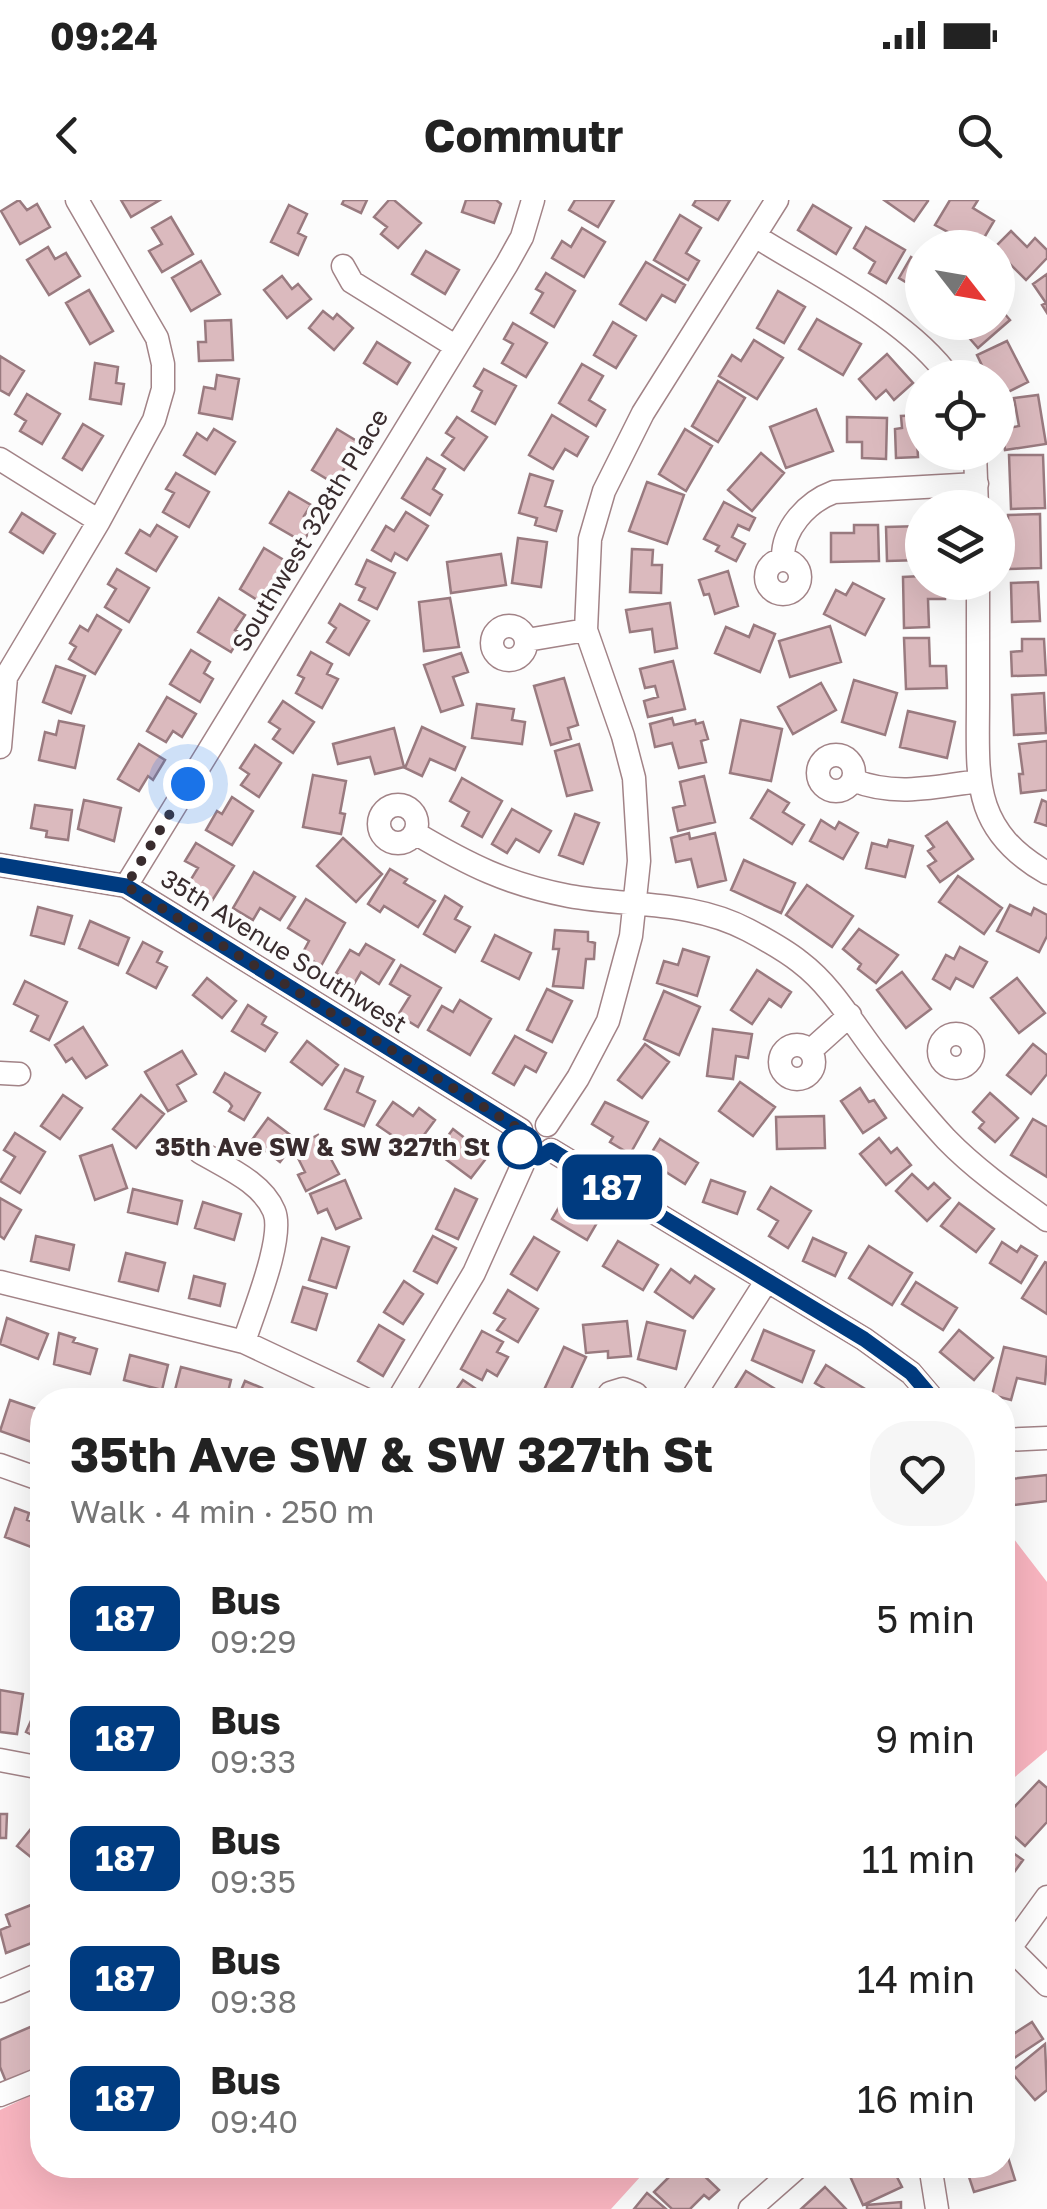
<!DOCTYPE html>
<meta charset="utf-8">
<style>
body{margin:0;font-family:"Golos Text",sans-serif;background:#f6f6f6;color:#222;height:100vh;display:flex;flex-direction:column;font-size:38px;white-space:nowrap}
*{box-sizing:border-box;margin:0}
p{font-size:32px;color:#767676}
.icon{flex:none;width:55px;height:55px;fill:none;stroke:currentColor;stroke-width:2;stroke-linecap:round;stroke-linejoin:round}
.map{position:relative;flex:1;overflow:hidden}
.details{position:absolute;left:30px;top:1188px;width:985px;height:790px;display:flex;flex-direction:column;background:#fff;border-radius:40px;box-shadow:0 10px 40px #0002}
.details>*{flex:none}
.badge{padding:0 20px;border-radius:15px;font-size:35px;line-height:65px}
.needle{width:65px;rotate:121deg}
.controls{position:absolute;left:905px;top:30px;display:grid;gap:20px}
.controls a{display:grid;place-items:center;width:110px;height:110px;border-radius:50%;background:#fff;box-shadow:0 10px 40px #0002;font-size:50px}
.you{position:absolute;width:50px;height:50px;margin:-25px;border:8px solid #fff;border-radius:50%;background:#1a73e8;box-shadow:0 0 0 15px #1a73e833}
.map>.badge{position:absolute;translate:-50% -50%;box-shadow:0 0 0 5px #fff}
.round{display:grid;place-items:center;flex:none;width:105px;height:105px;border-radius:40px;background:#f6f6f6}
.head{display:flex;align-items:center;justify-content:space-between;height:170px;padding:0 40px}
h1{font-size:48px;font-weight:700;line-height:75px}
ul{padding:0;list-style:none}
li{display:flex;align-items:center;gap:30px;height:120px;padding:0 40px}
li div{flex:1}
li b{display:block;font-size:38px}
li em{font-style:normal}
li .badge{min-width:110px;font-weight:700;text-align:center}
.status{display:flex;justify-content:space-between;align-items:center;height:70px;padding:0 50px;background:#fff;direction:ltr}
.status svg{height:28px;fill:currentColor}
header{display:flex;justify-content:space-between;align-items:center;height:130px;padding:0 40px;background:#fff;font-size:45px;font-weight:700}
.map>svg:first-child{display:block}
</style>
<div class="status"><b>09:24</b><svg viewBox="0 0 49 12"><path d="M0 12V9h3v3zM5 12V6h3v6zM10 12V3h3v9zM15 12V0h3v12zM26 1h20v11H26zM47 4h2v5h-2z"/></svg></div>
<header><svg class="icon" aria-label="back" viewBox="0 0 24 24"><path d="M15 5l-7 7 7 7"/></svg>Commutr<svg class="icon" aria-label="search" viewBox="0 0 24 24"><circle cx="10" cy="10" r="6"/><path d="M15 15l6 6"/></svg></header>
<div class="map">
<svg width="1047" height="2009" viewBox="0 0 1047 2009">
<rect width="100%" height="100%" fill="#fcfcfc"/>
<path fill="#f9b5c0" d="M1004,1326l43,56v168l-44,37z
M42,1890v75h609l-40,44h-611v-99z"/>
<path fill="#dbbabe" stroke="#997a7f" stroke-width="2.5" d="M19,0l8,10 10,-6 13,23 -30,17 -19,-33z
M121,0h39l-29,17z
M344,0h23l-6,13 -19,-9z
M389,0h5l27,23 -23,25 -17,-14 6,-7 -13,-10z
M466,0h30l5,4 -7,19 -32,-11z
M575,0h39l-16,27 -29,-17z
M696,0h34l-12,20 -25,-15z
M884,0h43l1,1 -14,20z
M950,0h28l-5,8 21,13 -16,27 -43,-23z
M289,5l18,9 -9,19 8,4 -8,18 -27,-13z
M813,5l38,23 -15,26 -38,-24z
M680,15l21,13 -15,25 13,8 -11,19 -34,-20z
M171,17l22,37 -31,18 -13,-21 13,-7 -10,-16z
M866,27l39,23 -19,33 -17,-10 6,-11 -21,-14z
M582,28l23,14 -21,35 -32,-19 10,-17 9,6z
M1011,31l16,16 8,-9 12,12v8l-21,22 -32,-32z
M48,47l7,12 11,-6 14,23 -31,19 -22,-35z
M426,51l33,19 -14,24 -33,-20z
M911,57l11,7v45l-7,-5 7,-12 -23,-14z
M201,61l19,33 -29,17 -19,-33z
M646,62l39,23 -10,17 -13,-7 -16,25 -26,-16z
M546,73l29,18 -21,36 -23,-14 12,-20 -7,-4z
M1047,74v39l-5,-8 4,-2 -13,-19z
M282,76l10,13 6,-5 13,15 -24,19 -23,-28z
M89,90l24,41 -23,13 -24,-41z
M778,91l27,16 -21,36 -27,-15z
M998,106l12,14 -32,28 -14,-16 7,-6 -3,-4h30z
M323,111l10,8 4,-5 16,14 -19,22 -25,-22z
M817,119l44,25 -18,31 -44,-26z
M231,120l2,40 -34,1 -1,-19h8l-1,-21z
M613,122l23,14 -20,32 -22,-13z
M513,123l34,20 -21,34 -24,-14 11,-19 -9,-5z
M754,140l29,18 -26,41 -38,-23 13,-21 9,6z
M1007,141l21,41 -30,15v-19h-10l-11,-23z
M377,142l33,21 -13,21 -33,-21z
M887,154l26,29 -19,17 -8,-10 -10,9 -17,-20z
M0,156l24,15 -15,24 -9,-5z
M95,163l23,4 -2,16 8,1 -3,20 -31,-5z
M582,164l21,12 -14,24 16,10 -9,16 -37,-23z
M484,169l32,17 -21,38 -23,-13 10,-20 -8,-5z
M217,175l22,4 -7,40 -33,-6 5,-26 11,2z
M718,181l27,17 -27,44 -26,-16z
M27,194l33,20 -18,30 -22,-13 6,-10 -11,-7z
M1038,195l8,49 -41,6 -3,-21 17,-3 -5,-28z
M816,209l17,42 -47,17 -16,-41z
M552,215l36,22 -11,19 -12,-7 -12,20 -24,-14z
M922,215v26h-5l1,16 -22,1 -1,-29 7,-1 -1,-12z
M457,217l30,20 -23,33 -22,-15 12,-17 -8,-5z
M847,217l40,1 -1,41 -24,-1v-16h-15z
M83,224l20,12 -21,34 -19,-12z
M214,229l21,13 -20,32 -31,-19 13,-22 10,7z
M337,229l23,14 -25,41 -23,-14z
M685,229l27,17 -26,45 -27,-17z
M761,253l23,20 -32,38 -24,-21z
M1009,255h34l2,53 -34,1z
M427,258l18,11 -12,20 9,6 -12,20 -28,-17z
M176,273l33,19 -20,35 -26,-15 11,-19 -8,-4z
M530,274l23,7 -8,25 17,5 -6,20 -21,-6 2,-7 -18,-5z
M647,282l37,13 -17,49 -38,-13z
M289,292l22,13 -7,11 11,6 -12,20 -33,-19z
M724,302l31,16 -6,12 -11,-5 -6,12 13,7 -9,17 -20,-10 3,-5 -15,-7z
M406,312l22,14 -21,34 -12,-7 -4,8 -19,-11 14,-24 8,5z
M22,313l33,21 -12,19 -33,-21z
M1040,314l1,54 -32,1 -1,-54z
M157,325l20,12 -21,34 -30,-18 14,-23 10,6z
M854,325h24l1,36 -48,1v-29h23z
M922,326v34l-35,1 -1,-34z
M518,338l29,4 -6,45 -29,-4z
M264,348l23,14 -25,41 -22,-14z
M632,349l21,1 -1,15h10l-1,28 -31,-1z
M501,354l5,31 -55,8 -4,-31z
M367,360l28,13 -18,36 -18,-9 6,-12 -9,-4z
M117,369l32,19 -20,34 -24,-15 11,-18 -8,-5z
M728,371l10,35 -23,8 -6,-20 -5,1 -5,-15z
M922,376v6h23v17h-17l1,28 -25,1 -1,-51z
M1038,382l2,39 -28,1 -1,-39z
M853,383l31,16 -19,36 -41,-21 12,-24 10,5z
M219,398l26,17 -10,15 7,4 -11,18 -33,-20z
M450,398l9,49 -35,4 -5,-49z
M670,403l7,45 -22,4 -3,-23 -22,3 -4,-22z
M340,404l29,17 -20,34 -22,-13 9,-14 -7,-5z
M97,415l24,15 -26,44 -26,-15 7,-12 -6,-4 10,-17 8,5z
M754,425l21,9 -15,38 -45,-19 11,-26 23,10z
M830,426l11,36 -51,15 -11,-36z
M904,438h25l1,28h16l1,22 -41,1z
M1022,439h22l2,36 -34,1 -1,-24 11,-1z
M191,450l19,12 -6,11 9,6 -13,23 -30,-18z
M311,452l21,12 -5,10 11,5 -16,29 -26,-15 8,-15 -6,-3z
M461,453l7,19 -15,5 10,28 -22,7 -17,-47z
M673,461l12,48 -37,8 -4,-16 14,-4 -3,-11 -10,2 -5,-19z
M56,466l29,10 -14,37 -28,-11z
M564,478l14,47 -10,3 3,11 -20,6 -17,-59z
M854,480l43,13 -12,42 -43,-13z
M821,483l15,27 -43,24 -15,-27z
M1044,493l2,40 -32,2 -2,-40z
M167,497l29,17 -14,23 -9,-6 -7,11 -19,-11z
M283,501l31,21 -21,31 -20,-14 7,-10 -11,-7z
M477,504l37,5 -2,11 13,2 -3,22 -50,-6z
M908,511l47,11 -8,36 -47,-11z
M672,518l2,7 21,-5 1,4 7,-2 5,17 -7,2 5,21 -27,6 -7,-25 -17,4 -5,-23z
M741,520l41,9 -11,52 -41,-8z
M59,521l25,5 -9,42 -36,-8 6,-28 11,3z
M422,527l43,20 -10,23 -25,-11 -8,17 -17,-8z
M394,528l10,39 -29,7 -5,-17 -32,7 -5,-20z
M1047,541v49l-26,3 -2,-19h4l-4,-30z
M139,544l26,16 -12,20 -5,-4 -9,15 -21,-12z
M579,544l13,46 -25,6 -12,-45z
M255,545l26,18 -22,34 -18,-12 8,-11 -9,-6z
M313,575l33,6 -6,32 5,1 -4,20 -38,-7z
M704,576l11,46 -37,9 -5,-23 12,-3 -5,-23z
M462,578l40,23 -20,36 -20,-11 7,-14 -19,-11z
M768,590l21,13 -6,9 21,13 -12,19 -41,-26z
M232,597l21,14 -21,34 -26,-15 11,-19 5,3z
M84,600l37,8 -7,33 -36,-12z
M1042,600l5,2v24l-12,-4z
M35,605l37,5 -4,30 -22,-3 1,-6 -16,-3z
M512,609l39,22 -12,21 -23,-13 -9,14 -15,-9z
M575,614l24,9 -16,41 -24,-9z
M821,620l14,9 4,-7 19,11 -15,26 -33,-18z
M947,622l26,37 -33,23 -12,-16 8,-5 -8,-10 6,-4 -8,-11z
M689,633l1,6 25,-6 11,47 -28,7 -7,-28 -15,3 -5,-24z
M343,638l39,36 -26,28 -39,-36z
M889,640l24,6 -8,31 -39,-9 6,-25 15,4z
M196,643l38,23 -24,38 -25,-15 13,-21 -13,-7z
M744,660l51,23 -14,30 -50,-23z
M390,669l17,10 -3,4 31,18 -17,26 -34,-21 -4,6 -12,-8z
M254,672l41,25 -15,23 -20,-12 -7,12 -20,-12z
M958,676l44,32 -18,26 -45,-32z
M807,685l46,31 -21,31 -46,-32z
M445,696l17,11 -7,12 15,8 -15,25 -31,-18z
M306,699l39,24 -24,43 -19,-12 7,-13 -21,-13z
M1010,705l21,10 3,-7 13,7v21l-8,16 -42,-21z
M38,707l34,9 -8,28 -33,-9z
M90,721l39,17 -11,27 -39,-17z
M859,729l39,26 -22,28 -18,-14 3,-5 -18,-15z
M555,730l33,2v9l7,2 -1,16h-8l-3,29 -30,-2 6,-37h-6z
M495,735l36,18 -12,26 -37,-18z
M143,742l19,10 -5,10 10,5 -11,21 -29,-15z
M366,744l28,16 -15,24 -18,-12 -7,12 -18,-11 14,-23 9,5z
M960,747l27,15 -14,25 -17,-9 -6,11 -17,-10 13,-24 8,4z
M683,749l26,8 -12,39 -40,-13 7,-22 14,4z
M401,765l40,23 -23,39 -20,-12 12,-19 -20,-12z
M757,770l34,22 -10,15 -12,-8 -17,25 -21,-14z
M902,772l29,37 -25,19 -29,-38z
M207,778l29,23 -14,17 -29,-23z
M1017,778l28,35 -26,20 -28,-35z
M25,781l42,21 -18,38 -18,-9 7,-15 -24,-12z
M547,789l25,12 -20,41 -25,-12z
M664,791l36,16 -21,48 -35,-16z
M460,800l31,19 -21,36 -42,-25 14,-24 11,6z
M248,805l18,12 -4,7 15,9 -12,18 -33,-20z
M83,827l24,38 -21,13 -14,-20 -6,4 -11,-17z
M713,829l39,5 -4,24 -12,-2 -3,23 -26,-3z
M515,836l31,17 -10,19 -11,-6 -11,19 -21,-12z
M307,841l31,24 -16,20 -31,-23z
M645,844l24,18 -27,36 -24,-18z
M1033,844l14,11v19l-16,20 -24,-19z
M182,851l14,23 -19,11 9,16 -18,10 -23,-39z
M345,869l18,8 -6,15 18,9 -11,25 -39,-17z
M225,873l35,20 -16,27 -15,-9 3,-5 -3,-4 -15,-10z
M740,882l35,25 -22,29 -34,-25z
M860,888l9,14 5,-2 12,18 -23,15 -22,-32z
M990,893l28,25 -23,24 -16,-14 5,-6 -11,-10z
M63,895l19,13 -22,31 -19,-13z
M141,895l23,19 -28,34 -23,-19z
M393,902l20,14 6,-8 16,12 -28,38 -17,-12 6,-8 -19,-13z
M605,902l43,20 -18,32 -20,-12 3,-5 -21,-13z
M824,916l1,32 -48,1 -1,-32z
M268,918l29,22 -17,22 -28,-22z
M1033,919l14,8v50l-36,-22z
M453,929l35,27 -17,22 -35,-26z
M15,933l30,19 -25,41 -20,-12 15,-24 -11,-7z
M318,935l21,39 -33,17 -8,-16 7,-3 -12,-24z
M879,938l12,15 6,-5 14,17 -25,20 -26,-31z
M660,939l38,24 -13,21 -38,-24z
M112,945l15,43 -32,12 -15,-44z
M912,974l16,15 6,-6 16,15 -23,23 -31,-30z
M345,980l16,38 -25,11 -9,-20 -9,4 -8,-19z
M711,980l34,12 -8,22 -34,-12z
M771,987l40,24 -23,37 -19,-12 9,-15 -20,-12z
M133,989l49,12 -5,23 -49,-12z
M455,989l22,10 -19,40 -22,-10z
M566,995l35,21 -14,24 -35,-21z
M0,998l21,12 -17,29 -4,-3z
M203,1002l38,12 -7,26 -39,-12z
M959,1003l35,26 -18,23 -35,-26z
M36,1036l38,9 -5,25 -38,-9z
M433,1036l23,12 -19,35 -23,-12z
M534,1037l25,15 -22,38 -26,-16z
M322,1038l27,9 -13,41 -27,-8z
M813,1038l33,15 -11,23 -32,-15z
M618,1041l40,24 -15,25 -40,-24z
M1002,1042l15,10 4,-6 16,10 -16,27 -31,-20z
M869,1046l43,27 -20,32 -43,-27z
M126,1053l39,10 -7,28 -39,-10z
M1045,1062l2,1v51l-25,-16z
M671,1069l19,14 5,-7 19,13 -21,29 -38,-26z
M194,1076l31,8 -5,22 -31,-8z
M404,1081l19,13 -20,30 -19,-12z
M916,1082l41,26 -14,22 -41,-26z
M303,1087l24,7 -11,36 -24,-8z
M508,1090l30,19 -20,33 -21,-12 8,-11 -11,-6z
M7,1118l41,16 -10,25 -38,-15z
M627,1121l4,35 -23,2v-7l-22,2 -3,-28z
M647,1122l38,9 -9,38 -38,-10z
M379,1125l25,15 -21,36 -25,-15z
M764,1130l50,21 -12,31 -50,-22z
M959,1130l34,28 -19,22 -34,-28z
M482,1131l21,11 -6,10 11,5 -11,19 -10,-6 -5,10 -21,-11z
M59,1133l16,5 -2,4 24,7 -7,25 -36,-10z
M564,1147l22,10 -20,43 -22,-10z
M1004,1147l43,10 -2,27 -28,-6 -6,22 -19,-5z
M130,1155l38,10 -6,25 -38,-10z
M826,1165l41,25 -7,10h-16l-29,-17z
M181,1167l50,13 -5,20 -51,-10z
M746,1171l34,21 -5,8h-47z
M463,1180l19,13 -5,7h-28z
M245,1181l17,7 -3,8 9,4h-31z
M10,1200l32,11v19l-5,14 -37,-13z
M1047,1275v26l-34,4 -3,-26z
M15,1308l14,5 -2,7 15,5 -3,25 -34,-13z
M0,1490l23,4 -6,40 -17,-2z
M42,1496v44l-16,-8z
M1039,1581l8,7v34l-22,24 -23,-21v-5z
M0,1614h7l-1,24h-6z
M34,1625l8,6v35l-25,-20z
M1002,1645l21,15 -21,29z
M31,1705l11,34 -36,14 -6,-23 10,-4 -4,-11z
M1002,1817l13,16 17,-11 11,17 -35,23 -6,-8z
M42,1822v53l-33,14 -9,-22v-27z
M1045,1844l2,46 -12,10 -24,-28z
M1002,1938l13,42 -41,12 -9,-27h37z
M681,1965h12l26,25 -10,9 -5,-4 -14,14h-18l-18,-17z
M845,1965h27l5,11 16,-7 9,18 -39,18z
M825,1987l21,22h-45z
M647,1993l19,16h-32z
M901,2002v7h-34v-4z"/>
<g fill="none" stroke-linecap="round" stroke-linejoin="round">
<g stroke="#a28387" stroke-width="25">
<path id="minor" d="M755,36c62,39 153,83 195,142
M343,66l9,16 103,64
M975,252l2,56
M0,259l99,62
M783,359c-1,-30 24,-57 51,-67l143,-8
M766 377a17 17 0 1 1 34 0a17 17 0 1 1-34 0Z
M978,382c0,39 0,78 0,117 0,78 -8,130 69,174
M492 443a17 17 0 1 1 34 0a17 17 0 1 1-34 0Z
M527,440l59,-10
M0,547l6,-70 93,-156 55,-101 9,-31v-25l-6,-26 -80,-138
M818 573a18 18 0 1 1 36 0a18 18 0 1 1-36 0Z
M853,580c41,17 83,7 125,1
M379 624a19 19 0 1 1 38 0a19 19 0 1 1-38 0Z
M415,633c54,32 92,51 154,63 61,11 122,4 179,34 17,9 37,20 52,32 33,25 53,62 78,94 21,28 44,57 68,83 30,31 66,56 101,81
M0,665l126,21 395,244
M126,686l381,-622 15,-27 11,-37
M939 851a17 17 0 1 1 34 0a17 17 0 1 1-34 0Z
M780 862a17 17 0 1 1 34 0a17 17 0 1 1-34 0Z
M810,851l40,-36
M0,873l19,1
M547,925l31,-47 30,-57 23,-85 8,-75 -5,-83 -11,-42 -37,-106 4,-91 14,-48 39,-78 134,-213
M551,950l313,189 47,34 23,27
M200,952c25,15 62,30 74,59 11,26 -21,102 -30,131
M0,1082l244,60 123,58
M398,1200l76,-127 53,-118
M605,1200l5,-7 13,-4 13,5 4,6
M691,1200l76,-120
M1002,1240l45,-2
M0,1265l42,15
M0,1560l42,8
M1010,1748l37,37
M1002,1759l45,-62
M0,1791l42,-18
M0,1895l42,-17
M930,1965l7,44
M750,2009l50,-44"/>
</g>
<use href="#minor" stroke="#fff" stroke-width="22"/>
</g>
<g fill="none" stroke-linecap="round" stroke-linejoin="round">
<g stroke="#fff" stroke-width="22">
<path id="line" d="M0,665l126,21 395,244 -3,11 9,14 11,3 13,-8 313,189 47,34 23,27"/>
</g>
<use href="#line" stroke="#003b80" stroke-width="15"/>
<path stroke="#392c2e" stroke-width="10" stroke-dasharray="0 18" d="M188,584l-62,102 395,244 -1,17"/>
</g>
<circle fill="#fff" stroke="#003b80" stroke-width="5" cx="520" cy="947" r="20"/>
<g text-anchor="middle" stroke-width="8" stroke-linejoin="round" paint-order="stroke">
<g font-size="25" fill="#392c2e" stroke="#fcfcfc">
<text transform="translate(310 330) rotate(-59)" y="9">Southwest 328th Place</text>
<text transform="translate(284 751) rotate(32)" y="9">35th Avenue Southwest</text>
</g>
<g font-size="25" font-weight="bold" fill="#392c2e" stroke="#fcfcfc" text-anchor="end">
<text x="490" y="956">35th Ave SW &amp; SW 327th St</text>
</g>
</g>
</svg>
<div class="controls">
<a><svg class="needle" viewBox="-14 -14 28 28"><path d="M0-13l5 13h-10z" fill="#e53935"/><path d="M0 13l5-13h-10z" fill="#767676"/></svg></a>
<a><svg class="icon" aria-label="locate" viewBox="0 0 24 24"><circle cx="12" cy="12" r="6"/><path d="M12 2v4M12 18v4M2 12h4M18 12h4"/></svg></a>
<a><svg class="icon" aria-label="layers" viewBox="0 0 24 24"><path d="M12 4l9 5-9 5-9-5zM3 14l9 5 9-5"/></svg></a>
</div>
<div class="you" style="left:188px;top:584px"></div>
<b class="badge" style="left:612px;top:987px;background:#003b80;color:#fff">187</b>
<section class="details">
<div class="head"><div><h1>35th Ave SW &amp; SW 327th St</h1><p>Walk · 4 min · 250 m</p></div><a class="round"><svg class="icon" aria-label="heart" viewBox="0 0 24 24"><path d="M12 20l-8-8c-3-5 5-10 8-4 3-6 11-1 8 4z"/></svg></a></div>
<ul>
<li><span class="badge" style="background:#003b80;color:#fff">187</span><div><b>Bus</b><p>09:29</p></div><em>5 min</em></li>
<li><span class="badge" style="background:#003b80;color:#fff">187</span><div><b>Bus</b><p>09:33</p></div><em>9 min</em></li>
<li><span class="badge" style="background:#003b80;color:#fff">187</span><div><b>Bus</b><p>09:35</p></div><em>11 min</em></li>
<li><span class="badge" style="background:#003b80;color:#fff">187</span><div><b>Bus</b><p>09:38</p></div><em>14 min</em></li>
<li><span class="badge" style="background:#003b80;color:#fff">187</span><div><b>Bus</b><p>09:40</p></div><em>16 min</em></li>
</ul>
</section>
</div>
